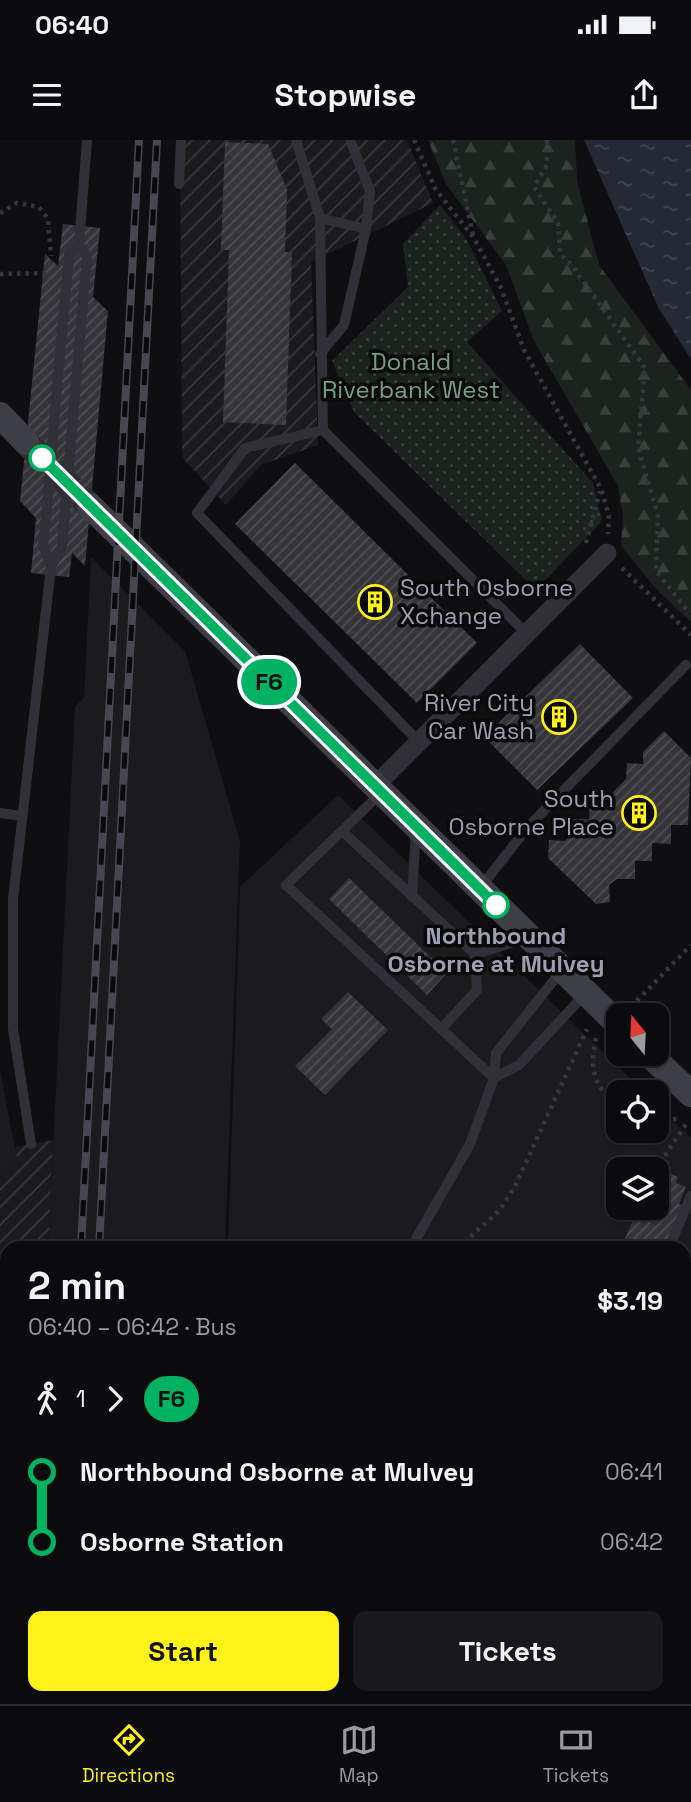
<!DOCTYPE html>
<meta charset="utf-8">
<style>
body{margin:0;font-family:"Space Grotesk",sans-serif;background:#19191b;color:#f1f3f6;height:100vh;display:flex;flex-direction:column;font-size:26px;white-space:nowrap}
*{box-sizing:border-box;margin:0}
p{font-size:23px;color:#9a9b9d}
.icon{flex:none;width:38px;height:38px;fill:none;stroke:currentColor;stroke-width:2;stroke-linecap:round;stroke-linejoin:round}
.map{position:relative;flex:1;overflow:hidden}
.details{position:absolute;left:0px;top:1101px;width:691px;height:464px;display:flex;flex-direction:column;background:#0b0b0d;border-radius:21px 21px 0 0;box-shadow:0 2px 5px #0004,0 0 0 2px #2b2b2e}
.details>*{flex:none}
.badge{padding:0 14px;border-radius:23px;font-size:24px;line-height:46px}
.needle{width:46px;rotate:342deg}
.tools{position:absolute;left:606px;top:863px;display:grid;gap:14px}
.tools a{display:grid;place-items:center;width:63px;height:63px;border-radius:14px;background:#0b0b0d;box-shadow:0 2px 5px #0004,0 0 0 2px #2b2b2e;font-size:35px}
.map>.badge{position:absolute;translate:-50% -50%;box-shadow:0 0 0 4px #fff}
.legs{display:flex;align-items:center;gap:10px;height:77px;padding:0 28px;font-size:23px}
.legs p{margin-inline-start:auto}
.headline{display:flex;align-items:center;justify-content:space-between;height:119px;padding:0 28px}
h1{font-size:38px;font-weight:700;line-height:52px}
.cta{display:flex;gap:14px;margin-top:auto;padding:14px 28px}
.cta a{flex:1;height:80px;border-radius:14px;background:#fff219;color:#111;font-size:28px;font-weight:700;line-height:80px;text-align:center}
.cta a+a{background:#19191b;color:#f1f3f6}
ul{padding:0 28px;list-style:none}
li{display:flex;align-items:center;gap:24px;height:70px;font-size:26px}
li i{display:grid;place-items:center;width:10px;height:100%;margin:0 9px;background:currentColor}
li i::after{content:'';width:18px;height:18px;margin:-9px;border:5px solid;border-radius:50%;background:#0b0b0d}
li p{margin-inline-start:auto}
li:first-child i{background:linear-gradient(#0000 50%,currentColor 0)}
li:last-child i{background:linear-gradient(currentColor 50%,#0000 0)}
.status{display:flex;justify-content:space-between;align-items:center;height:49px;padding:0 35px;background:#0b0b0d;direction:ltr}
.status svg{height:19px;fill:currentColor}
header{display:flex;justify-content:space-between;align-items:center;height:91px;padding:0 28px;background:#0b0b0d;font-size:32px;font-weight:700}
.tab-bar{display:flex;justify-content:space-around;align-items:center;height:98px;border-top:2px solid #2b2b2e;background:#0b0b0d;font-size:19px;color:#9a9b9d}
.tab-bar a{display:grid;justify-items:center;gap:4px}
.tab-bar .on{color:#fff219}
.map>svg:first-child{display:block}
</style>
<div class="status"><b>06:40</b><svg viewBox="0 0 49 12"><path d="M0 12V9h3v3zM5 12V6h3v6zM10 12V3h3v9zM15 12V0h3v12zM26 1h20v11H26zM47 4h2v5h-2z"/></svg></div>
<header><svg class="icon" aria-label="menu" viewBox="0 0 24 24"><path d="M4 6h16M4 12h16M4 18h16"/></svg>Stopwise<svg class="icon" aria-label="share" viewBox="0 0 24 24"><path d="M12 15V3M7 8l5-5 5 5M5 13v7h14v-7"/></svg></header>
<div class="map">
<svg width="691" height="1564" viewBox="0 0 691 1564">
<defs>
<pattern id="industrial-furrows" width="10" height="10" patternUnits="userSpaceOnUse" patternTransform="scale(1.75)"><rect width="10" height="10" fill="#1b1b1e"/><path d="M-1 1l2-2M0 10L10 0M9 11l2-2" fill="none" stroke="#39393c"/></pattern>
<pattern id="forest-firs" width="22" height="20" patternUnits="userSpaceOnUse" patternTransform="scale(1.75)"><rect width="22" height="20" fill="#1b231e"/><path d="M5 1l3.5 6h-7zM16 11l3.5 6h-7z" fill="#39403c"/></pattern>
<pattern id="park-dots" width="8" height="8" patternUnits="userSpaceOnUse" patternTransform="scale(1.75)"><rect width="8" height="8" fill="#1b231e"/><path d="M2 2h.1M6 6h.1" fill="none" stroke="#39403c" stroke-width="1.8" stroke-linecap="round"/></pattern>
<pattern id="water-ripples" width="26" height="14" patternUnits="userSpaceOnUse" patternTransform="scale(1.75)"><rect width="26" height="14" fill="#252935"/><path d="M2 4q2-2 4 0t4 0M15 11q2-2 4 0t4 0" fill="none" stroke="#414550"/></pattern>
<pattern id="building-hatch" width="6" height="6" patternUnits="userSpaceOnUse" patternTransform="scale(1.75)"><rect width="6" height="6" fill="#343439"/><path d="M-1 1l2-2M0 6l6-6M5 7l2-2" fill="none" stroke="#4e4e53"/></pattern>
</defs>
<rect width="100%" height="100%" fill="#0f0f11"/>
<path fill="#1b1b1e" fill-rule="evenodd" d="M91,417l94,94 55,190 -15,407h-177l27,-541 9,-10z
M338,655l306,297h-26v38h38v-26l35,34v128l-7,15v-33h-456l12,-361zM618,1029h38v39h-38z
M0,930l17,89 -17,17z
M25,1558h181l1,6h-182z
M230,1558h288l-2,6h-286z"/>
<path fill="url(#industrial-furrows)" d="M180,0h227l26,63 -122,59 7,183 -57,20 -35,40 -44,-48z
M53,1000l-5,108h-41v450h18v6h-25v-528l17,-17 -2,-12z
M691,1150v414h-175l2,-6h166v-400z"/>
<path fill="url(#forest-firs)" d="M428,0h147l2,41 22,84 92,125v232l-34,-32 -36,-44 2,-30 -5,-30 -84,-145 -28,-76 -60,-81z"/>
<path fill="url(#park-dots)" d="M440,65l27,35 35,71 -35,31 126,141 9,38 -66,69 -182,-178 -22,-51 76,-74 -5,-43z"/>
<path fill="url(#water-ripples)" d="M584,0h107v219l-32,-50z"/>
<path fill="url(#building-hatch)" d="M225,2l43,2 19,46 -2,62h7l-6,173 -63,-3 6,-172h-8z
M63,84l37,4 -7,69 15,14 -23,255 -13,-13 -3,24 -38,-4 5,-55 -16,-17 25,-247 13,12z
M295,323l182,180 -60,60 -182,-179z
M580,504l53,54 -96,92 -53,-53z
M664,591l27,27 -3,67h-17v19l-19,-1v18h-17v18h-18l-8,6 1,17 -14,2 -48,-46 1,-18 16,1 7,-8 1,-14h16l1,-21 16,1 20,-20 1,-16 16,1v-12z
M349,738l98,95 -20,22 -98,-96z
M348,852l40,38 -63,65 -30,-29 37,-37 -11,-10z
M664,1031l14,6 -2,6 10,4 -7,17 5,2 -18,42h-45l17,-40h18v-34l6,3z
M0,1219l7,6v93l-1,10 -6,6z
M691,1408v68l-7,-7v-54z
M0,1453l7,7v10l-7,7z
M691,1534v30h-30l7,-6h16v-17z"/>
<g fill="none" stroke-linecap="round" stroke-linejoin="round">
<path stroke="#2c2c31" stroke-width="26" stroke-dasharray="26 13" stroke-linecap="butt" d="M26,302l64,64"/>
<path stroke="#36363d" stroke-width="4.5" stroke-dasharray="3.5 5" stroke-linecap="butt" d="M414,0l22,50 38,48 27,50 23,62 77,139 8,27 -1,18
M453,0l20,95
M547,0v25l-13,22 24,36 2,31 11,10 74,104 -7,79 20,70 -2,54 31,39 4,1
M0,73l17,-10 22,4 9,12 3,37
M0,134l52,-1
M586,403l14,-52
M622,428l69,67
M631,867l60,-62
M596,898c-7,35 -2,45 22,71
M656,979h25
M668,1033l-2,-19 20,-30
M458,1108l42,-38 16,-26 71,-155"/>
<path stroke="#303036" stroke-width="10" d="M296,0l24,78
M350,0l20,51 -4,38
M179,44l2,-44
M320,214l24,-29 22,-96 -46,-11 3,212
M55,270l14,-155 10,-11
M72,288l15,-171 -8,-13 8,-104
M47,368l-4,37 8,22
M419,602l-222,-229 48,-65 78,-18 204,204
M381,653l-95,92 208,193
M0,673l21,3
M342,691l133,123 2,36 -36,39
M480,748l48,-61 158,-162
M412,757l4,-66
M475,814l53,-16
M494,938l25,-13 66,-71
M31,1004l-18,-115v-130l38,-332 11,-21 2,-23
M416,1099l54,-95 24,-66 2,-25 66,-83
M669,1108l22,-52
M684,1247l7,-10
M555,1564l1,-6"/>
<path stroke="#303036" stroke-width="19" d="M375,646l232,-233"/>
<path stroke="#3e3e46" stroke-width="26" d="M0,275l26,27
M90,366l528,518
M649,914l42,40"/>
<g stroke="#47474f" stroke-width="8">
<path id="rail" d="M81,1108l58,-1108
M99,1108l58,-1108
M58,1564l1,-6
M76,1564v-6"/>
</g>
<use href="#rail" stroke="#0a0a0b" stroke-width="5" stroke-dasharray="16" stroke-linecap="butt"/>
<path stroke="#303036" stroke-width="10" d="M47,368l8,-98
M64,383l8,-95"/>
</g>
<g fill="none" stroke-linecap="round" stroke-linejoin="round">
<g stroke="#fff" stroke-width="16">
<path id="line-1" d="M42,318l454,447"/>
</g>
<use href="#line-1" stroke="#00b262" stroke-width="10"/>
</g>
<defs>
<g id="building-ring" transform="scale(1.75)"><circle r="9.5" fill="#0a0a0b" stroke="#fff219" stroke-width="1.5"/><path d="M-4-6H4V6H1V3H-1V6H-4ZM-2.5-4.3h1.7v1.8h-1.7ZM.8-4.3h1.7v1.8H.8ZM-2.5-1h1.7V.8h-1.7ZM.8-1h1.7V.8H.8Z" fill="#fff219"/></g>
</defs>
<g fill-rule="evenodd">
<use href="#building-ring" x="375" y="462"/>
<use href="#building-ring" x="559" y="577"/>
<use href="#building-ring" x="639" y="673"/>
</g>
<g fill="#fff" stroke="#00b262" stroke-width="3.5">
<circle cx="42" cy="318" r="12"/>
<circle cx="496" cy="765" r="12"/>
</g>
<g text-anchor="middle" stroke-width="7" stroke-linejoin="round" paint-order="stroke">
<g font-size="24" fill="#74a083" stroke="#0a0a0b">
<text x="411" y="230">Donald<tspan x="411" dy="28">Riverbank West</tspan></text>
</g>
<g font-size="24" fill="#9f9fb3" stroke="#0a0a0b" text-anchor="end">
<text x="400" y="456" text-anchor="start">South Osborne<tspan x="400" dy="28">Xchange</tspan></text>
<text x="534" y="571">River City<tspan x="534" dy="28">Car Wash</tspan></text>
<text x="614" y="667">South<tspan x="614" dy="28">Osborne Place</tspan></text>
</g>
<g font-size="24" font-weight="bold" fill="#9f9fb3" stroke="#0a0a0b">
<text x="496" y="804">Northbound<tspan x="496" dy="28">Osborne at Mulvey</tspan></text>
</g>
</g>
</svg>
<div class="tools">
<a><svg class="needle" viewBox="-14 -14 28 28"><path d="M0-13l5 13h-10z" fill="#e53935"/><path d="M0 13l5-13h-10z" fill="#9a9b9d"/></svg></a>
<a><svg class="icon" aria-label="locate" viewBox="0 0 24 24"><circle cx="12" cy="12" r="6"/><path d="M12 2v4M12 18v4M2 12h4M18 12h4"/></svg></a>
<a><svg class="icon" aria-label="layers" viewBox="0 0 24 24"><path d="M12 4l9 5-9 5-9-5zM3 14l9 5 9-5"/></svg></a>
</div>
<b class="badge" style="left:269px;top:542px;background:#00b262;color:#111">F6</b>
<section class="details">
<div class="headline"><div><h1>2 min</h1><p>06:40 – 06:42 · Bus</p></div><b>$3.19</b></div>
<div class="legs"><svg class="icon" aria-label="walk" viewBox="0 0 24 24"><circle cx="13" cy="4" r="2"/><path d="M13 8l-2 6 4 7M11 14l-3 7M7 12l3-4h3l4 4"/></svg>1<svg class="icon" aria-label="forward" viewBox="0 0 24 24"><path d="M9 5l7 7-7 7"/></svg><b class="badge" style="background:#00b262;color:#111">F6</b></div>
<ul>
<li><i style="color:#00b262"></i><b>Northbound Osborne at Mulvey</b><p>06:41</p></li>
<li><i style="color:#00b262"></i><b>Osborne Station</b><p>06:42</p></li>
</ul>
<div class="cta"><a>Start</a><a>Tickets</a></div>
</section>
</div>
<nav class="tab-bar">
<a class="on"><svg class="icon" aria-label="directions" viewBox="0 0 24 24"><path d="M12 3l9 9-9 9-9-9zM9 14v-3h6M13 9l2 2-2 2"/></svg>Directions</a>
<a><svg class="icon" aria-label="map" viewBox="0 0 24 24"><path d="M3 6l6-2 6 2 6-2v14l-6 2-6-2-6 2zM9 4v14M15 6v14"/></svg>Map</a>
<a><svg class="icon" aria-label="tickets" viewBox="0 0 24 24"><path d="M3 7h18v10H3zM15 7v10"/></svg>Tickets</a>
</nav>
